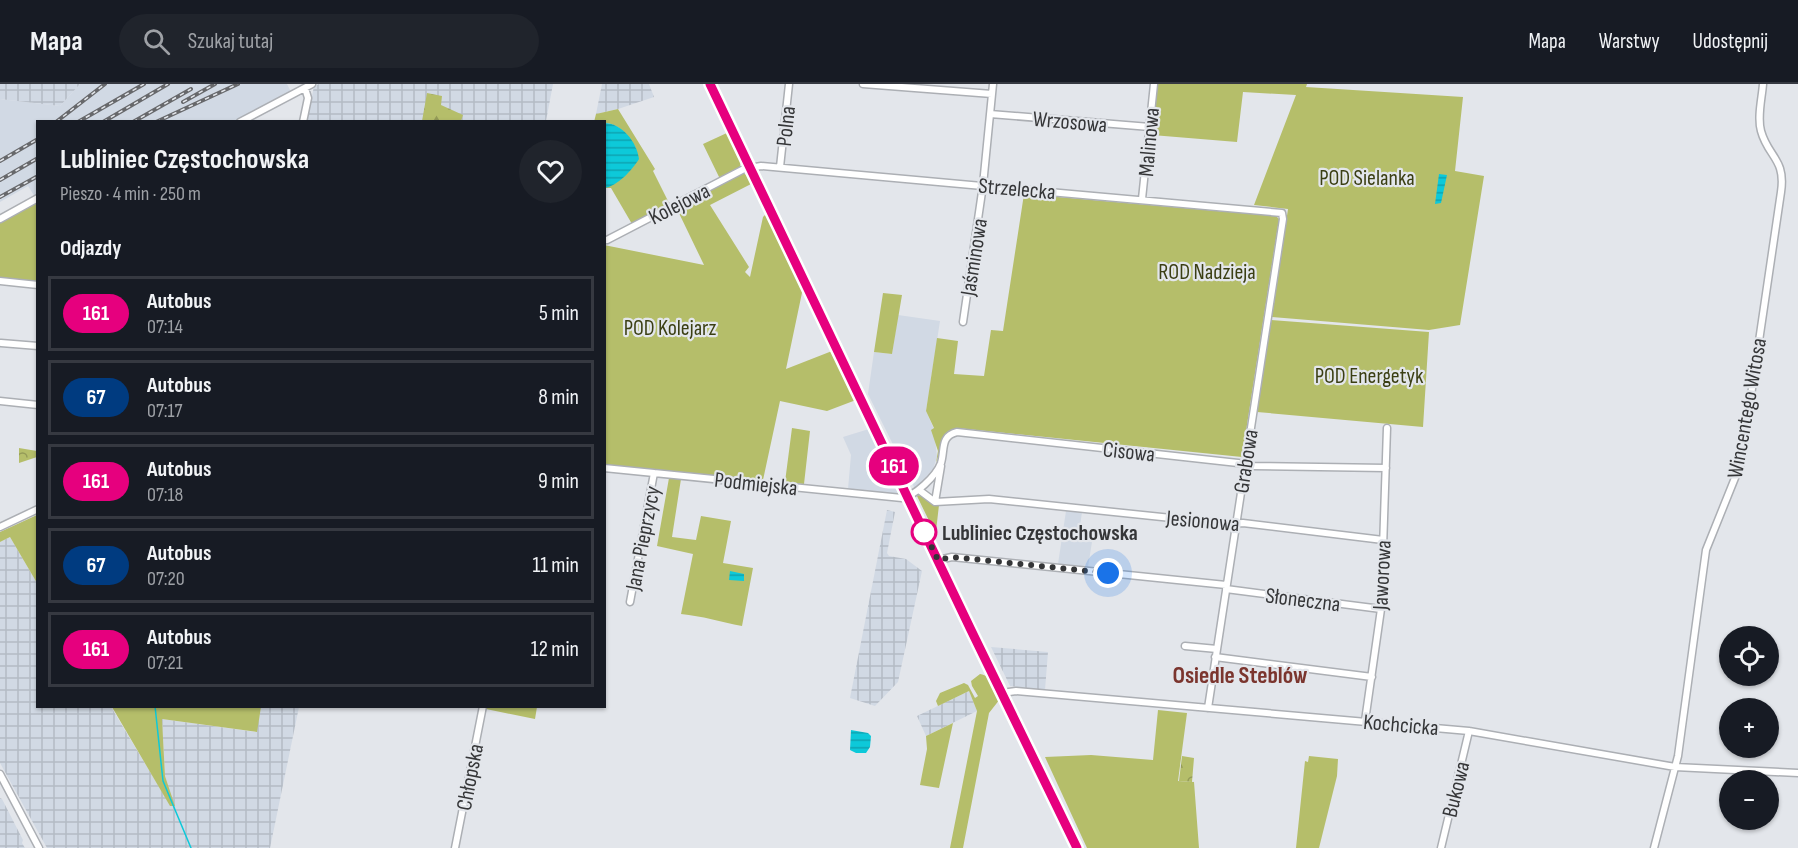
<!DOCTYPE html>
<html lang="pl">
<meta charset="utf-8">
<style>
body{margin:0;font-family:"Sofia Sans Condensed",sans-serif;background:#20242c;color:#f1f3f6;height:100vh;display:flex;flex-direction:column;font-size:22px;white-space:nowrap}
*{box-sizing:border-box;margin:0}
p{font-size:20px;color:#9ea1a6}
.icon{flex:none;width:33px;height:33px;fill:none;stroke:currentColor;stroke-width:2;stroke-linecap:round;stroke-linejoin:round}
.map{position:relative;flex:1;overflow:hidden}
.panel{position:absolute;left:36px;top:36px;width:570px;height:588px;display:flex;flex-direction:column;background:#171b24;border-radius:0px;box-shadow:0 2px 4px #0004}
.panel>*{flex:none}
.badge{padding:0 12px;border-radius:20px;font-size:21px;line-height:39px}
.fabs{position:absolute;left:1719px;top:542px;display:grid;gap:12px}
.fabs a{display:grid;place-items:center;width:60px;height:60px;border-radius:50%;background:#171b24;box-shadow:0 2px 4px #0004;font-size:30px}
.you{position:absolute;width:30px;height:30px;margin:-15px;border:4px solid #fff;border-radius:50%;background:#1a73e8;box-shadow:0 0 0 9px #1a73e833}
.map>.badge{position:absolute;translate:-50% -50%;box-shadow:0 0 0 3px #fff}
h2{padding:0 24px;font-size:22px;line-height:54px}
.round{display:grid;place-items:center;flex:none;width:63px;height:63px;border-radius:32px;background:#20242c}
.summary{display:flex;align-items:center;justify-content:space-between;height:102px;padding:0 24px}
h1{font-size:28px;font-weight:700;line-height:45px}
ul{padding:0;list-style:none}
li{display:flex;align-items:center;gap:18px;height:75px;margin:0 12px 9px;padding:0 12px;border:3px solid #363941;border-radius:0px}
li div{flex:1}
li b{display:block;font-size:22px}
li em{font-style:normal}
li .badge{min-width:66px;font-weight:700;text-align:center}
header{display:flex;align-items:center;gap:36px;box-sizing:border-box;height:84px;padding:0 30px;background:#171b24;border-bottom:2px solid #363941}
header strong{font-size:28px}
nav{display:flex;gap:33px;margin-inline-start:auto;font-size:21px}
.search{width:420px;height:54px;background:#20242c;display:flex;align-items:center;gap:15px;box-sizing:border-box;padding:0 21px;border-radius:33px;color:#9ea1a6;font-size:22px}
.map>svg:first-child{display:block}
</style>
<header>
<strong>Mapa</strong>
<div class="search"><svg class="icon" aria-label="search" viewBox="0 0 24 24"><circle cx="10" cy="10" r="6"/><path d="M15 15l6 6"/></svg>Szukaj tutaj</div>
<nav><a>Mapa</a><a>Warstwy</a><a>Udostępnij</a></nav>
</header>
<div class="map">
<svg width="1798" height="764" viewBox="0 0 1798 764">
<defs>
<pattern id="industrial-grid" width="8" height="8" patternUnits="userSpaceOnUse" patternTransform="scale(1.5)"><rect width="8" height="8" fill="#d1d9e4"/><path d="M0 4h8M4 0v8" fill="none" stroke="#b4bbc4"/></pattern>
<pattern id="forest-firs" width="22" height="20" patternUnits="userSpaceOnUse" patternTransform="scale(1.5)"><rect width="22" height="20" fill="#b5be6a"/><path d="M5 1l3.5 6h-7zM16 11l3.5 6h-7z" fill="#949b58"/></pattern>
<pattern id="park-crowns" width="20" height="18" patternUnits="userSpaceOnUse" patternTransform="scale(1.5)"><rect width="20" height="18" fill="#b5be6a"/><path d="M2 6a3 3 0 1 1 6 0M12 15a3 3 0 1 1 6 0" fill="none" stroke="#949b58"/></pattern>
<pattern id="water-rules" width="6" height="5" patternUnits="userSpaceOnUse" patternTransform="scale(1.5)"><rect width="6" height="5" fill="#0dc9d9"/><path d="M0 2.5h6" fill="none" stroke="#0ea4b1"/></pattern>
</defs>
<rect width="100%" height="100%" fill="#e3e6eb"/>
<path fill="#d1d9e4" d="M80,0h207l4,8 -57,29 -196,1 -1,74 -2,1 -7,-11 -28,16v-103l60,7z
M898,231l42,6 -14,90 8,18 3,28 -4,12 -18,20 -47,-95 6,-42 18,2z
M869,345l31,63 -1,2 -51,-5 3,-34 -8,-18z
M1066,427l16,1 -4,28 14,2 -4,25 -30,-3z"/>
<path fill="url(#industrial-grid)" d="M0,0h80l-20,22 -60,-7z
M319,0h234l-7,37 -239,1 7,-36z
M602,0h47l5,13 -36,12 -22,5z
M887,426l8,2 -8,41 2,3 17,3 16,12 -24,111 -23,24 -25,-8z
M10,453l27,46 1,123 73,1 59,98h4l-9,-29 -3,-57 94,13 5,-25h38l-29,141h-223l-47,-85v-221z
M991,563l57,5 -3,38 -35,-4z
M969,607l8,20 -51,25 -9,-20z
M0,714l2,1 21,41 -1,3 3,5h-25z"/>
<path fill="#b5be6a" d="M1157,0h150l-1,3 157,10 -8,74 29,5 -24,149 -31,5 -157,-13 16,-108 -34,-4 42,-110 -53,-3 -6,50 -85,-7z
M618,25l37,60 -2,2 17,34 -38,19 -21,-36h-6l31,-40c-14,-20 -19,-26 -42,-26l2,-8z
M729,48l13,27 -3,10 -19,10 -17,-35z
M742,89l8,3 3,7 -43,22 39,62 -4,5 5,5 13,-60 2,-2 4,1 34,72 -17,81 46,-18 24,49 -29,11 -47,-10 -17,79 -158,-15 -1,-220 100,20 -28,-58z
M1024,110l252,22 3,3 -37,238 -285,-29c-17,6 -15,20 -21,35l2,-12 -7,-21 3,-2 -8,-17 11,-73 21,3 -4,33 30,2 7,-46 12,1z
M37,119v79l-37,-5v-54z
M883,209l19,2 -10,59 -18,-2z
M1271,236l158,12 -6,95 -166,-15z
M792,344l18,3 -6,53 -19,-2z
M669,394l12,1 -9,58 24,3 5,-24 30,5 -8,42 30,5 -11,58c-21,-4 -40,-10 -61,-12l12,-60 -36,-8z
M919,411l12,8 8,2 -3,26h-2l-17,-35z
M37,431v68l-27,-46 -10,5v-10z
M980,590c13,2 15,14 20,25l-11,14 -26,135h-13l27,-137 -8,-20 -31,15 -2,-5 4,-8 24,-10 4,2 7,13 3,-2 -6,-10 -1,-5z
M112,623h149l-4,25 -95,-13 3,57 10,30h-5z
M486,623v-1l51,1 -2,12 -49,-10z
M1158,626l29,3 -9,68 16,1 5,66h-112l-42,-91 46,-2 62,5z
M953,639l-14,65 -19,-3 7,-36 -1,-13z
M1309,672l29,3 -1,17 -18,72h-23l9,-87 3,1z"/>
<path fill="url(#forest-firs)" d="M427,9l15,3 -1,9 22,10 -2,6h-39z"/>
<path fill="url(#park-crowns)" d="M19,364l18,3v6l-18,6z
M1182,672l12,2 -2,24 -13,-1z"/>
<path fill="url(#water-rules)" d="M604,39c18,0 33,19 35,36 -6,10 -22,28 -35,29z
M1439,90l8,1 -6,28 -6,1z
M730,487l14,3v7l-15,-1z
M851,646l17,3 3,3 -1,11 -4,6h-10l-6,-3z"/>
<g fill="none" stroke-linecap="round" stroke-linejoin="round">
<path stroke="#0dc9d9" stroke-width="1.5" d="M155,622l8,75 28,67"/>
<g stroke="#acafb4" stroke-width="9">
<path id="minor" d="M863,0l129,10
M990,30l160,13
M240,38l72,-38
M303,38l5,-24 -3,-10
M780,83l9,-83
M1142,115l12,-115
M0,135l38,-21
M607,156l137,-71 17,-3 521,47 1,6 -75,489
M0,197l38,4
M963,238l20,-137 10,-101
M1,259l37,3
M0,317l38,4
M604,384l298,30c13,-2 34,-22 39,-35 4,-13 -1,-27 16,-31l281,31 14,3 134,2
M919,406l16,12 54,-3 240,25 14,-1 140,17
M935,418l6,-36
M0,443l38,-18
M938,476l14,-3 274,28
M1226,505l155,20
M630,518l24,-129
M1185,562l32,3
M1215,573l157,20
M1002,609l14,-2 453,40 206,36 123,6
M1365,637l16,-112 6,-181
M0,690l39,74
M455,764l28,-142
M1441,764l28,-117
M1654,764l24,-92 28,-206 35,-87 40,-271c5,-33 -13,-35 -20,-61 -4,-14 1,-33 2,-47"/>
</g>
<g stroke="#acafb4" stroke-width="11">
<path id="secondary" d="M710,0l367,764"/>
</g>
<use href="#minor" stroke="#fff" stroke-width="6"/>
<use href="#secondary" stroke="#f9ecca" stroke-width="8"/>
<g stroke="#67686b" stroke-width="4">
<path id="rail" d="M183,18l32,-18
M56,38l49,-38
M78,38l66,-38
M103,38l65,-38
M133,38l58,-33
M156,38l82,-38
M0,77l38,-22
M0,96l38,-22
M0,113l38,-21"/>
</g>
<use href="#rail" stroke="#e3e6eb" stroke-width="1.5" stroke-dasharray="4.5" stroke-linecap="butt"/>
</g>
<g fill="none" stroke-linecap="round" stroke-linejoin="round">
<g stroke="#fff" stroke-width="14">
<path id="line" d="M710,0l261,546 106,218"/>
</g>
<use href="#line" stroke="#e6007e" stroke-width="9"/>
<path stroke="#353638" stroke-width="6" stroke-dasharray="0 10.8" d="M924,448l-3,-7 17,35 14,-3 156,16"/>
</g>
<circle fill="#fff" stroke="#e6007e" stroke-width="3" cx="924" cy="448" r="12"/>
<g text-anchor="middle" stroke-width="4.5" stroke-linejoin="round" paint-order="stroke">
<g font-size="22" fill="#353638" stroke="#e3e6eb">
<text transform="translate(1070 37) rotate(5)" y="8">Wrzosowa</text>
<text transform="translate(785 42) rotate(-84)" y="8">Polna</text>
<text transform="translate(1148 58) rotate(-85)" y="8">Malinowa</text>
<text transform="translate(1017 104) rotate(5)" y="8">Strzelecka</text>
<text transform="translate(679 119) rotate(-27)" y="8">Kolejowa</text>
<text transform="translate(973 173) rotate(-81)" y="8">Jaśminowa</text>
<text transform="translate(1746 324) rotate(-80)" y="8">Wincentego Witosa</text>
<text transform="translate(1129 367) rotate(6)" y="8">Cisowa</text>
<text transform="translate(1245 377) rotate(-81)" y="8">Grabowa</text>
<text transform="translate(756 399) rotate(6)" y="8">Podmiejska</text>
<text transform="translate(1203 436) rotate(5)" y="8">Jesionowa</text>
<text transform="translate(642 454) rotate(-79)" y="8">Jana Pieprzycy</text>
<text transform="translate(1381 491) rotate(-87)" y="8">Jaworowa</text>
<text transform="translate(1303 515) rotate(7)" y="8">Słoneczna</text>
<text transform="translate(1401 640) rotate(5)" y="8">Kochcicka</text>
<text transform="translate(469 693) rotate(-79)" y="8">Chłopska</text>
<text transform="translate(1455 705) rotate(-76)" y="8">Bukowa</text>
</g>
<g font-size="22" fill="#3b3f13" stroke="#e3e6eb">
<text x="1367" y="101">POD Sielanka</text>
<text x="1207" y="195">ROD Nadzieja</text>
<text x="670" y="251">POD Kolejarz</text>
<text x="1369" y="299">POD Energetyk</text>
</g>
<g font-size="22" font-weight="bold" fill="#353638" stroke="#e3e6eb" text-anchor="start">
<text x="942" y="456">Lubliniec Częstochowska</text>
</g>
<g font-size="24" font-weight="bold" fill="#7b352e" stroke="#e3e6eb">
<text x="1240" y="599">Osiedle Steblów</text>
</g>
</g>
</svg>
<div class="fabs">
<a><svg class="icon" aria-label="locate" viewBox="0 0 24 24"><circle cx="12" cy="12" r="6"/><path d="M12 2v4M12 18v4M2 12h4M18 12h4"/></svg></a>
<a>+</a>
<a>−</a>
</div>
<div class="you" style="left:1108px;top:489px"></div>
<b class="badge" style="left:894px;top:382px;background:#e6007e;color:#fff">161</b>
<section class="panel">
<div class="summary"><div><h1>Lubliniec Częstochowska</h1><p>Pieszo · 4 min · 250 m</p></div><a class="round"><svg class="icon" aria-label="heart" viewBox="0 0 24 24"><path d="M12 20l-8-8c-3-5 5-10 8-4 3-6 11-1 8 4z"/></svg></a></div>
<h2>Odjazdy</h2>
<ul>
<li><span class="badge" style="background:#e6007e;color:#fff">161</span><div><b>Autobus</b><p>07:14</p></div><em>5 min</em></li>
<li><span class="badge" style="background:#003b80;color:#fff">67</span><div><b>Autobus</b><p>07:17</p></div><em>8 min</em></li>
<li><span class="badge" style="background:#e6007e;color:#fff">161</span><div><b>Autobus</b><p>07:18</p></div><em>9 min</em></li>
<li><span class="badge" style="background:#003b80;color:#fff">67</span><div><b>Autobus</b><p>07:20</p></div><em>11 min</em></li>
<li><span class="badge" style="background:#e6007e;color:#fff">161</span><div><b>Autobus</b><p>07:21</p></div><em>12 min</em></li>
</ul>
</section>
</div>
